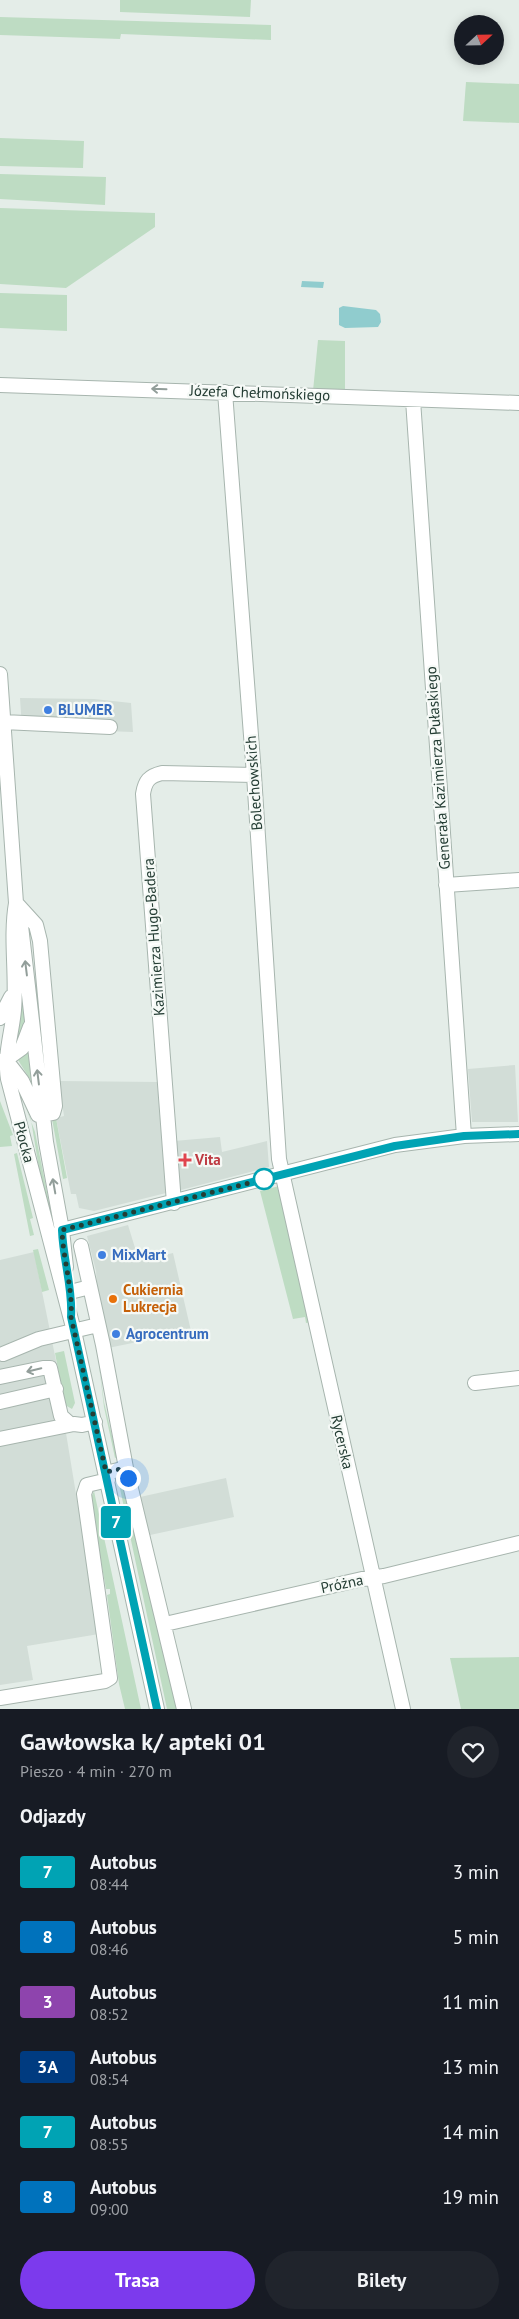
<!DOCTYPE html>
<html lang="pl">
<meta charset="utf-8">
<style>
body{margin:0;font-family:"PT Sans",sans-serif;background:#20242c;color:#f1f3f6;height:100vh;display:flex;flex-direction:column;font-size:19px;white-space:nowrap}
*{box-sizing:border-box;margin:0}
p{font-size:16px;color:#9ea1a6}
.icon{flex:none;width:28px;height:28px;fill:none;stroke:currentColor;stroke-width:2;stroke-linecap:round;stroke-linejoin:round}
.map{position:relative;height:1709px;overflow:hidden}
.panel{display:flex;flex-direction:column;background:#171b24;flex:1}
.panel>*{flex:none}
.badge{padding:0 10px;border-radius:4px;font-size:18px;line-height:32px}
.needle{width:32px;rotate:68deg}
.buttons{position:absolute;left:454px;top:15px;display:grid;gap:10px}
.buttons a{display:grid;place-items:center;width:50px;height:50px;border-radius:50%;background:#171b24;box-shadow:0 2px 12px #0003;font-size:25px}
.you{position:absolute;width:25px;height:25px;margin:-12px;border:4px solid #fff;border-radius:50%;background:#1a73e8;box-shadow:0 0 0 8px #1a73e833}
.map>.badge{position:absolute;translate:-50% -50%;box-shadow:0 0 0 2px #fff}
h2{padding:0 20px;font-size:19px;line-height:45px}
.round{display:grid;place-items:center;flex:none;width:52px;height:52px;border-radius:26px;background:#20242c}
.summary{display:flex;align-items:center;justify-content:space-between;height:85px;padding:0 20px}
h1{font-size:24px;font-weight:600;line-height:38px}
.action{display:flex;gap:10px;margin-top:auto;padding:10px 20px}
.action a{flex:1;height:58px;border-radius:30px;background:#7c3aed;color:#fff;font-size:20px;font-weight:600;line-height:58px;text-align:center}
.action a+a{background:#20242c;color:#f1f3f6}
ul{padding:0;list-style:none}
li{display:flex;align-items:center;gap:15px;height:65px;padding:0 20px}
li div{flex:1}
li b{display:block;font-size:19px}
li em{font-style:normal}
li .badge{min-width:55px;font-weight:700;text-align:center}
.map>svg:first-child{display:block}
</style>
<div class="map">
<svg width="519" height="1709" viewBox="0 0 519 1709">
<rect width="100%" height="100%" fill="#e4ede8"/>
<path fill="#d2ddd7" d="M20,698l74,1 37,4 2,29 -111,-4z
M515,1065l3,57h-46l-4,-53z
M59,1081l98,1 9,111 -72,18 -15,-3 -3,-14h-5l-15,-76 8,-2z
M220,1137l2,15 45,-11 2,26 -92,24 -3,-50z
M128,1225l11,36 34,-8 18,78 -83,17 -10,-47 -2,-30 -9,-35z
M34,1252l34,168 -68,15v-175z
M65,1427l34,207 -72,12 6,34 -33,5v-243z
M226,1478l8,39 -84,18 -10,-38z"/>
<path fill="#bedcc3" d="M120,0h131l-1,17 -130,-5z
M0,17l271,8v15l-150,-6 -1,5 -120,-4z
M466,82l53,2v39l-56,-2z
M0,138l84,3 -1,27 -83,-2z
M0,174l106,3 -1,28 -105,-6z
M0,208l155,5v14l-89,61 -66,-4z
M0,293l67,2v36l-67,-3z
M318,340l27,1v51l-32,-1z
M19,949l8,70 -3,13 -10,16z
M29,1049l4,35 -15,-24z
M18,1086l17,46 16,80 -10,-31 -10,-61z
M0,1101l13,34 -3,1 2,10 -12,1z
M56,1118l11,60 -4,1 -11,-60z
M17,1153l16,65 -3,1 4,16 -4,1 -16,-82z
M279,1186l32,136 -5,1 -1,-6 -12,2 -33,-128z
M38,1249l11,41 -7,2 -9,-42z
M64,1351l11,52 -3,6 -7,-4 -10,-52z
M98,1357l6,45 13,55 -2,1 -11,-51z
M126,1483l55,226h-14l-48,-225z
M94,1491l47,218h-16l-6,-25 -12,-89 3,-1v-5h-4l-16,-89z
M519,1657v52h-58l-11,-51z"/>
<path fill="#90ccce" d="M302,281l22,1 -1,6 -22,-1z
M343,306l33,4 4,4 1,8 -3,5 -33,1 -6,-3v-17z"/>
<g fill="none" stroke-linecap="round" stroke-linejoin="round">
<g stroke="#a7b5ae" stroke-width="16">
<path id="minor" d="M0,385l519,18
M225,392l29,383 25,384 124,550
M413,400l51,736
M0,674l16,229 4,14 26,225 16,88 4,37
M3,722l107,5
M446,885l73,-5
M16,903c-6,35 1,71 -2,107 -2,23 -10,45 -6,69l66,252 83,378
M16,903l20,22 4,16 15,165 -2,7 -10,2
M0,1018l11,-21
M5,1059l17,22 16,34
M1,1063l21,-15 8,-21
M174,1203l-31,-409c2,-13 6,-18 19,-21l92,2
M57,1235l5,-5 333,-85 69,-9 55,-2
M81,1246l22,99 23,123
M70,1292l20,-5
M3,1354l36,-15 59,-14
M0,1377l43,-9h7l11,48 9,8
M475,1383l44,-5
M0,1402l56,-13
M0,1439l74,-15 8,1 13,-3
M106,1473l20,-5 58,241
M165,1624l197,-45 22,-3 135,-33
M0,1698l105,-17 5,-3 -26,-184 3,-9 21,-5"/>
</g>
<use href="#minor" stroke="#fff" stroke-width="14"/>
</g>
<defs><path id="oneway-shaft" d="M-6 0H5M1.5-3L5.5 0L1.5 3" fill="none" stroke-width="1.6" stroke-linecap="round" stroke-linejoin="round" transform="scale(1.25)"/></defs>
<g stroke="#929e9a">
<use href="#oneway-shaft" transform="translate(159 389) rotate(-178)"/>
<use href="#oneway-shaft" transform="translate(26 968) rotate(-97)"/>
<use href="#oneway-shaft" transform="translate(38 1077) rotate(-97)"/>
<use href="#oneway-shaft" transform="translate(54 1186) rotate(-100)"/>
<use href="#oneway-shaft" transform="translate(34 1370) rotate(167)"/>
</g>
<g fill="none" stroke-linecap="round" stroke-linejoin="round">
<g stroke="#fff" stroke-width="11">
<path id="line" d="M157,1709l-86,-392c2,-29 -8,-57 -9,-87l333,-84 69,-10 55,-2"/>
</g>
<use href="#line" stroke="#00a3b4" stroke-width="8"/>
<path stroke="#243d34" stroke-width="5" stroke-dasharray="0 9" d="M128,1478l-2,-10 -20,4 -35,-155c2,-29 -8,-57 -9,-87l207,-52 -5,1"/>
</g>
<g fill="#3f7fe0" stroke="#f5f9f6" stroke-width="2">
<circle cx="48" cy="710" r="5"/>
<circle cx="102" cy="1255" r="5"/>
<circle cx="116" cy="1334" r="5"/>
</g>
<path fill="#e0444e" stroke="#f5f9f6" stroke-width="2" d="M182.5 1152.5h5v5h5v5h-5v5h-5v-5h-5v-5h5z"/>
<circle fill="#fff" stroke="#00a3b4" stroke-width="2.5" cx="264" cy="1179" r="10"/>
<circle fill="#e8710a" stroke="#f5f9f6" stroke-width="2" cx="113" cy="1299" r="5"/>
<g text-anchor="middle" stroke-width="4.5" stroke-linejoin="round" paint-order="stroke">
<g font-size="15" fill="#243d34" stroke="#f5f9f6">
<text transform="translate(260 393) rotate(2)" y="5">Józefa Chełmońskiego</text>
<text transform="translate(438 768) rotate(-94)" y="5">Generała Kazimierza Pułaskiego</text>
<text transform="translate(254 783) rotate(-94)" y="5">Bolechowskich</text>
<text transform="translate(154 937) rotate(-94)" y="5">Kazimierza Hugo-Badera</text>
<text transform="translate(24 1142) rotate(75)" y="5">Płocka</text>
<text transform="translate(342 1442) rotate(77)" y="5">Rycerska</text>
<text transform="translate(342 1584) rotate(-12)" y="5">Próżna</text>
</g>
<g font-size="15" font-weight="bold" fill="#366cbe" stroke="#f5f9f6" text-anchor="start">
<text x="58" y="715">BLUMER</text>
<text x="112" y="1260">MixMart</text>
<text x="126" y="1339">Agrocentrum</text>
</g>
<g font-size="15" font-weight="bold" fill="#be3a42" stroke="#f5f9f6" text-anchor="start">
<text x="195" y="1165">Vita</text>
</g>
<g font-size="15" font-weight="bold" fill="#c56008" stroke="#f5f9f6" text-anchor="start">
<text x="123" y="1295">Cukiernia<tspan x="123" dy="17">Lukrecja</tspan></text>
</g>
</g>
</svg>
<div class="buttons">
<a><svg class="needle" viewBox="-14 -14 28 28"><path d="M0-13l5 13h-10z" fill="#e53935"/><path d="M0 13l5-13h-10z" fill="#9ea1a6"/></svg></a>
</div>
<div class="you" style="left:128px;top:1478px"></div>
<b class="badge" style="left:116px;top:1522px;background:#00a3b4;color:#fff">7</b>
</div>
<section class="panel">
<div class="summary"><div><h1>Gawłowska k/ apteki 01</h1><p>Pieszo · 4 min · 270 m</p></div><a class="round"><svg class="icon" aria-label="heart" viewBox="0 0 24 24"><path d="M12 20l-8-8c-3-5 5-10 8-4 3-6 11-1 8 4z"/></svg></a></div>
<h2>Odjazdy</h2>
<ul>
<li><span class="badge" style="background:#00a3b4;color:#fff">7</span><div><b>Autobus</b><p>08:44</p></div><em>3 min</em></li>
<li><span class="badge" style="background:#0072bc;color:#fff">8</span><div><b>Autobus</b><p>08:46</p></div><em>5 min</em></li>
<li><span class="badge" style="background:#8e44ad;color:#fff">3</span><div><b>Autobus</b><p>08:52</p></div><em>11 min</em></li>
<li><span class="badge" style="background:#003b80;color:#fff">3A</span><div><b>Autobus</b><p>08:54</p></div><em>13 min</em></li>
<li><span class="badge" style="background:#00a3b4;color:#fff">7</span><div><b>Autobus</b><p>08:55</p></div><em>14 min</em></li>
<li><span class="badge" style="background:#0072bc;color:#fff">8</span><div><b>Autobus</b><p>09:00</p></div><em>19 min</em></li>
</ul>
<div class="action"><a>Trasa</a><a>Bilety</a></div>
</section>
